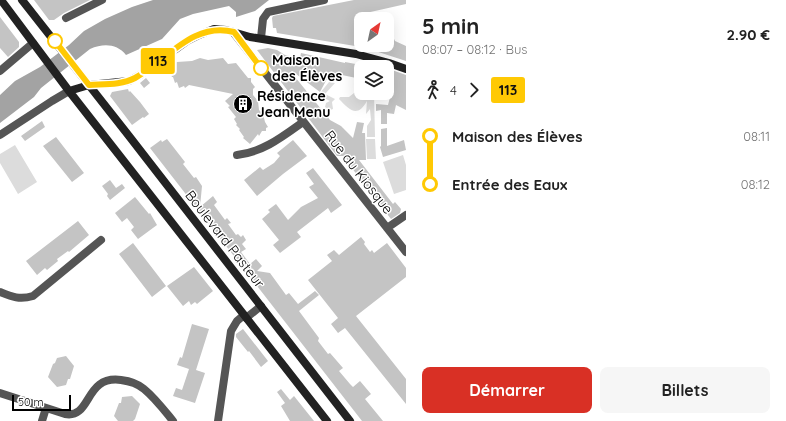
<!DOCTYPE html>
<html lang="fr">
<meta charset="utf-8">
<style>
body{margin:0;font-family:Quicksand,sans-serif;background:#f6f6f6;color:#222;height:100vh;display:flex;flex-direction:column;font-size:15px;white-space:nowrap}
*{box-sizing:border-box;margin:0}
p{font-size:13px;color:#767676}
.icon{flex:none;width:22px;height:22px;fill:none;stroke:currentColor;stroke-width:2;stroke-linecap:round;stroke-linejoin:round}
.map{position:relative;flex:1;overflow:hidden}
.drawer{display:flex;flex-direction:column;background:#fff;width:380px}
.drawer>*{flex:none}
.badge{padding:0 8px;border-radius:3px;font-size:14px;line-height:26px}
.needle{width:26px;rotate:33deg}
.controls{position:absolute;left:354px;top:12px;display:grid;gap:8px}
.controls a{display:grid;place-items:center;width:40px;height:40px;border-radius:8px;background:#fff;box-shadow:0 4px 16px #0002;font-size:20px}
.scale{position:absolute;left:12px;bottom:10px;width:59px;box-sizing:border-box;padding-left:4px;border:2px solid #000;border-top:0;font-size:11px;line-height:14px;white-space:nowrap;color:#000;-webkit-text-stroke:3px #fff;paint-order:stroke}
.map>.badge{position:absolute;translate:-50% -50%;box-shadow:0 0 0 2px #fff}
.legs{display:flex;align-items:center;gap:6px;height:44px;padding:0 16px;font-size:13px}
.legs p{margin-inline-start:auto}
.summary{display:flex;align-items:center;justify-content:space-between;height:68px;padding:0 16px}
h1{font-size:22px;font-weight:700;line-height:30px}
.button{display:flex;gap:8px;margin-top:auto;padding:8px 16px}
.button a{flex:1;height:46px;border-radius:8px;background:#d93025;color:#fff;font-size:16px;font-weight:700;line-height:46px;text-align:center}
.button a+a{background:#f6f6f6;color:#222}
ul{padding:0 16px;list-style:none}
li{display:flex;align-items:center;gap:14px;height:48px;font-size:15px}
li i{display:grid;place-items:center;width:6px;height:100%;margin:0 5px;background:currentColor}
li i::after{content:'';width:10px;height:10px;margin:-5px;border:3px solid;border-radius:50%;background:#fff}
li p{margin-inline-start:auto}
li:first-child i{background:linear-gradient(#0000 50%,currentColor 0)}
li:last-child i{background:linear-gradient(currentColor 50%,#0000 0)}
main{display:flex;flex:1;min-height:0}
.map>svg:first-child{display:block}
</style>
<main>
<div class="map">
<svg width="406" height="421" viewBox="0 0 406 421">
<rect width="100%" height="100%" fill="#fff"/>
<path fill="#dcdcdc" d="M329,82l6,1 -10,11 10,5 -3,3 1,7 -3,1 -5,-3 1,-4 4,-2 -4,-2 -10,2 -2,-4 6,-4z
M359,89l1,11 5,-1v-6h5l2,3 2,-3 1,44h-8v-11l4,-6 -1,-11 -4,5 1,-13c-10,18 -18,8 -28,-2l1,-2h9z
M366,139h9l1,20h-9z
M15,145l22,37 -19,12 -18,-31v-9z
M403,155l3,10v25l-12,4 -11,-32z"/>
<path fill="#a3a3a3" d="M153,0h116l-14,11 -19,6v-5l-7,-6 -36,8 -13,5 -18,20 -36,16c-9,-11 -22,-12 -36,-6l-49,39 -7,9 -34,26v-28l15,-14 25,-14 29,-22 15,-14 21,-12 27,-12z"/>
<path fill="#c4c4c4" d="M34,0h56l-26,13 -10,7h-5z
M354,0h52v4l-40,9 1,4 -13,2v12l5,1 -1,6 3,1v8l-84,-14 -1,-5h-3l-1,-10 1,-2z
M0,17l19,25v5l-11,10 -8,-9z
M387,24l8,17 11,5v15l-43,-14v-2h24z
M268,48l9,2 8,5 8,2 7,1 1,-5 44,10v-1l16,3v14l-19,-4v2l-13,-2 -9,17 -28,-21 -1,1 39,48 11,6 12,12 4,-16 7,1 -2,10h3l1,27h-7l34,44 2,-2 6,7 -1,4 -9,6 -43,-56 -2,-7h-9l-80,-106z
M200,58l8,2 15,-2 5,6 8,-1 12,15h3v4l4,5 -2,2v6l5,6 1,9 4,4 2,8 3,5 -2,1v3h-4l-3,5 -1,-2 -8,10 -7,-6 1,-1 -5,-7 1,-1 -4,-4 1,-1 -3,-5 2,-2 -8,-10 2,-1 -5,-5 8,-7 -44,-9 -4,3 -1,-2 -5,2 -2,-6 -2,1 -2,-6h-1l-3,-6 -4,-5 12,-4 15,-1z
M392,70l14,5v35l-10,-5 -2,9 -7,-1v11h-6v-14l-5,1v-7l12,1 3,-12 -3,-1z
M146,78l4,5 -6,5 -4,-5z
M128,89l1,3 1,-1 10,11 9,12 -5,4 -1,-1 -11,8 -22,-29 2,-4z
M42,121l3,6 -20,14 -4,-5z
M387,128v18l17,-6 2,10 -23,7 -3,-10 1,-1v-17z
M56,137l28,36 -12,9 -29,-36z
M167,139l18,23 -2,2 11,14 2,-1 6,9 -2,21 13,-11 4,6 -3,3 11,15 2,-2 4,5 -3,1 8,11 2,-1 3,3 2,-2 3,5 -4,4 4,5 -5,3 9,12 6,-5 6,7 -5,5 13,2 16,22 3,-2 9,11 17,-13 4,4 -20,16 20,27 -1,3 10,13 2,-1 13,15 -4,3 11,13 3,3 7,-6 11,13 -6,5 18,22h-21l-212,-273 11,-8 1,2z
M293,140l14,16 -24,18 -26,22 -13,-16 16,-13 3,3 11,-7 6,-7 -3,-3z
M313,168l29,37 -11,8 -3,-5 -31,24 4,5 -21,16 -7,-8 6,-5 -17,-21 8,-7 -2,-2 8,-6 12,16 13,-13 17,-9 -9,-11 5,-3 -8,-11z
M110,180l6,8 6,-4 3,4 -15,12 -3,-4 1,-2 -6,-8z
M135,197l14,17 1,-1 7,12 -19,14 -7,-9 3,-3 -7,-9 -5,4 -7,-9z
M78,221l11,14 -20,17 -1,-1 -11,8 1,2 -11,9 -2,-2 -8,7 -11,-14z
M361,237l4,5 -1,2 6,8 2,-2 2,3 13,-10 19,25v9l-50,39 50,63v25l-61,-76 -7,5 -7,-9 7,-6 -30,-38 24,-19 -5,-6 7,-5 5,5z
M133,243l33,43 -14,11 -33,-43z
M194,267l19,24 -16,13 -2,-2 -4,3 -2,-4 -6,5 -16,-20z
M192,324l17,5 -13,41 9,3 -10,30 -22,-7 3,-8 6,2 7,-21 -12,-4 3,-8 2,1z
M243,329l25,32 -7,6 -12,-16 -1,1 -12,-15v-3z
M66,356l8,10 -4,13h-2l-2,6 -9,2 -9,-10 5,-13 2,-1 2,-5z
M281,389l9,11 4,-4 20,25h-24l-9,-15 4,-3 -8,-11z
M132,396l8,8 -5,15 -2,2h-15l-4,-5 5,-13h2l1,-6z"/>
<g fill="none" stroke-linecap="round" stroke-linejoin="round">
<path stroke="#555" stroke-width="8" d="M66,18l36,-18
M233,32l173,220
M261,38l2,-19 5,-7 56,-12
M0,71l33,-28
M0,135l52,-34 17,-10
M237,155c26,-3 45,-18 66,-33
M387,228l19,-13
M0,292c12,5 20,8 33,4l68,-56
M246,318l15,-12
M0,393l65,21c27,5 19,-39 56,-34 8,1 16,3 23,9 11,9 20,21 29,32
M42,421l4,-13
M218,421l13,-90 6,-10 7,-6"/>
<path stroke="#222" stroke-width="8" d="M1,0l68,91 258,330
M22,0l107,136 221,285
M69,91l20,-6 40,-4 11,-6 47,-34 12,-6 15,-6 12,1 24,7 106,17 33,9 17,6"/>
</g>
<g fill="none" stroke-linecap="round" stroke-linejoin="round">
<g stroke="#fff" stroke-width="9">
<path id="line-1" d="M55,41l34,44c15,-1 33,0 46,-7 31,-17 58,-57 99,-46l27,36"/>
</g>
<use href="#line-1" stroke="#ffc904" stroke-width="6"/>
</g>
<defs>
<g id="building-disc" transform="scale(1)"><circle r="9.5" fill="#000" stroke="#fff"/><path d="M-4-6H4V6H1V3H-1V6H-4ZM-2.5-4.3h1.7v1.8h-1.7ZM.8-4.3h1.7v1.8H.8ZM-2.5-1h1.7V.8h-1.7ZM.8-1h1.7V.8H.8Z" fill="#fff"/></g>
</defs>
<g fill-rule="evenodd">
<use href="#building-disc" x="243" y="104"/>
</g>
<g fill="#fff" stroke="#ffc904" stroke-width="2">
<circle cx="55" cy="41" r="7"/>
<circle cx="261" cy="68" r="7"/>
</g>
<g text-anchor="middle" stroke-width="3" stroke-linejoin="round" paint-order="stroke">
<g font-size="14" font-weight="bold" fill="#000" stroke="#fff" text-anchor="start">
<text x="272" y="65">Maison<tspan x="272" dy="16">des Élèves</tspan></text>
</g>
<g font-size="14" font-weight="bold" fill="#000" stroke="#fff" text-anchor="start">
<text x="257" y="101">Résidence<tspan x="257" dy="16">Jean Menu</tspan></text>
</g>
<g font-size="14" fill="#000" stroke="#fff">
<text transform="translate(359 172) rotate(52)" y="5">Rue du Kiosque</text>
<text transform="translate(225 239) rotate(52)" y="5">Boulevard Pasteur</text>
</g>
</g>
</svg>
<div class="controls">
<a><svg class="needle" viewBox="-14 -14 28 28"><path d="M0-13l5 13h-10z" fill="#e53935"/><path d="M0 13l5-13h-10z" fill="#767676"/></svg></a>
<a><svg class="icon" aria-label="layers" viewBox="0 0 24 24"><path d="M12 4l9 5-9 5-9-5zM3 14l9 5 9-5"/></svg></a>
</div>
<div class="scale">50 m</div>
<b class="badge" style="left:158px;top:61px;background:#ffc904;color:#111">113</b>
</div>
<section class="drawer">
<div class="summary"><div><h1>5 min</h1><p>08:07 – 08:12 · Bus</p></div><b>2.90 €</b></div>
<div class="legs"><svg class="icon" aria-label="walk" viewBox="0 0 24 24"><circle cx="13" cy="4" r="2"/><path d="M13 8l-2 6 4 7M11 14l-3 7M7 12l3-4h3l4 4"/></svg>4<svg class="icon" aria-label="forward" viewBox="0 0 24 24"><path d="M9 5l7 7-7 7"/></svg><b class="badge" style="background:#ffc904;color:#111">113</b></div>
<ul>
<li><i style="color:#ffc904"></i><b>Maison des Élèves</b><p>08:11</p></li>
<li><i style="color:#ffc904"></i><b>Entrée des Eaux</b><p>08:12</p></li>
</ul>
<div class="button"><a>Démarrer</a><a>Billets</a></div>
</section>
</main>
